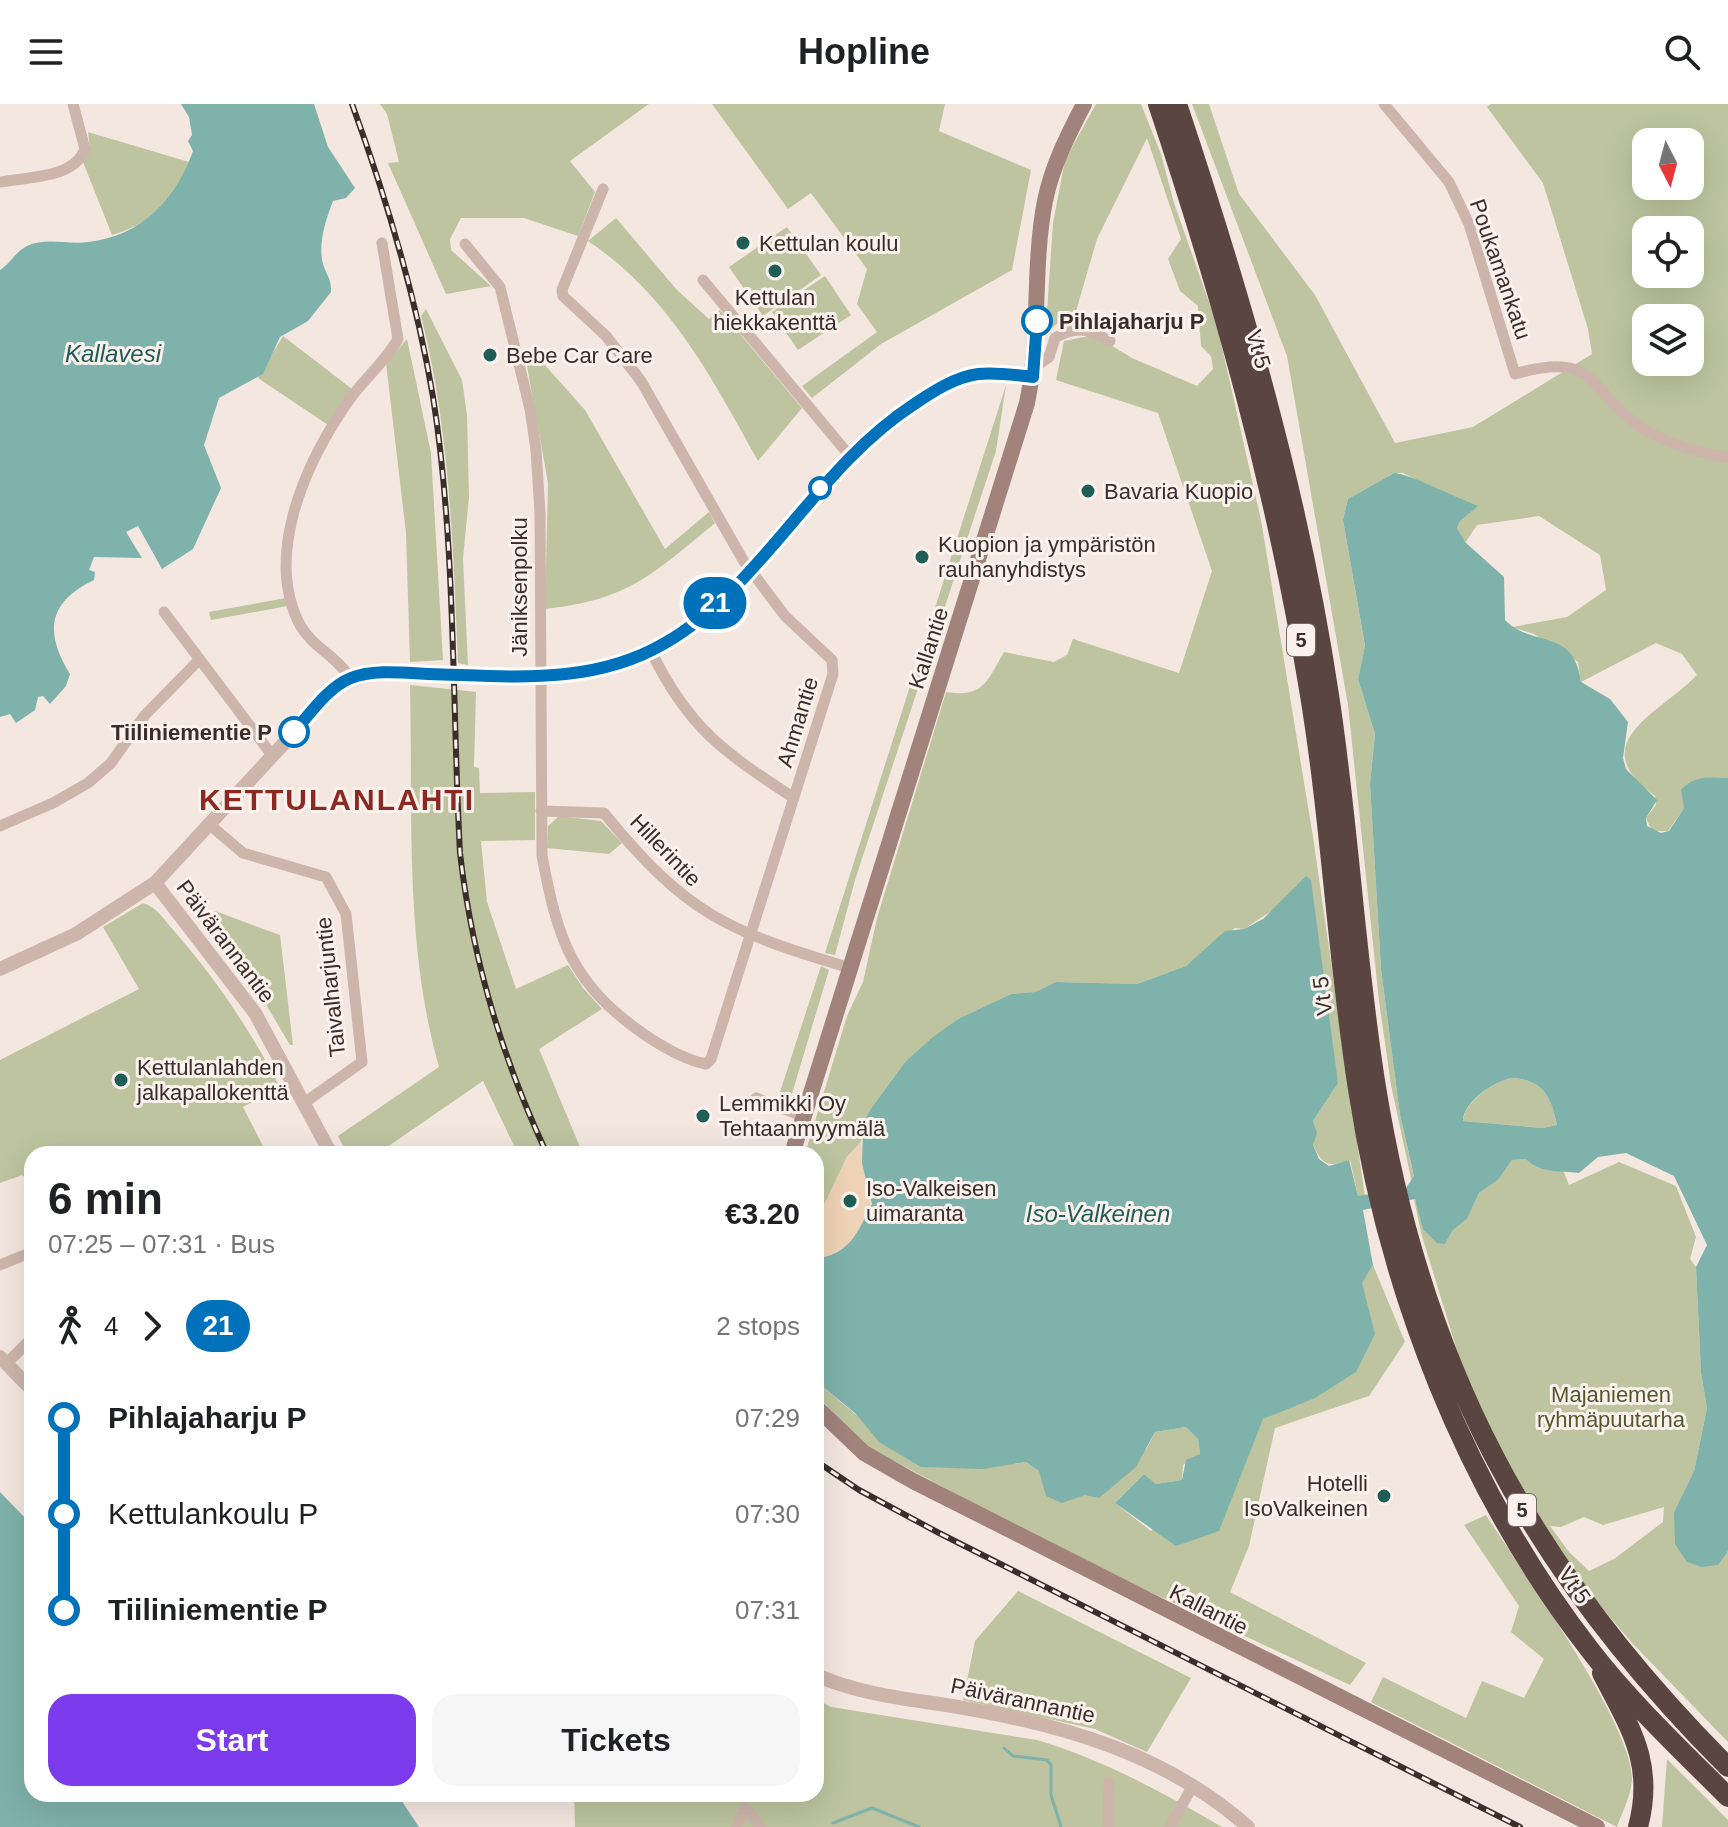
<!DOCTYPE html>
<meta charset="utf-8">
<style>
body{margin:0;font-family:Helvetica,sans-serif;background:#f6f6f6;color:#202124;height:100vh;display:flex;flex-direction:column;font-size:30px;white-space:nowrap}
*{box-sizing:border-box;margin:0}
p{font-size:26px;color:#757577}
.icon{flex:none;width:44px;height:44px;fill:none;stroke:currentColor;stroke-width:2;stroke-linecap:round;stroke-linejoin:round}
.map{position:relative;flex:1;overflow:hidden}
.drawer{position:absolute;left:24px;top:1042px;width:800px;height:656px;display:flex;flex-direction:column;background:#fff;border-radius:24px;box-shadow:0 8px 32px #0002}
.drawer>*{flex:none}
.badge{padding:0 16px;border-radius:26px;font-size:28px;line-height:52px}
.needle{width:52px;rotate:174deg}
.buttons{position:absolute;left:1632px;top:24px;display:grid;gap:16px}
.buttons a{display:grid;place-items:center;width:72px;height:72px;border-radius:16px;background:#fff;box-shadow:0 8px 32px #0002;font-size:40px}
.map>.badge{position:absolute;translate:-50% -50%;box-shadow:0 0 0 4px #fff}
.legs{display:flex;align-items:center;gap:12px;height:88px;padding:0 24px;font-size:26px}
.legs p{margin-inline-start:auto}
.headline{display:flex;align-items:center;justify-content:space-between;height:136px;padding:0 24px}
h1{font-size:44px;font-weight:800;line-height:60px}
.button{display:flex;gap:16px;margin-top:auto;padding:16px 24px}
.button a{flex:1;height:92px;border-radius:24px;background:#7c3aed;color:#fff;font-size:32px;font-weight:800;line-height:92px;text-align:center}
.button a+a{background:#f6f6f6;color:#202124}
ul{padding:0 24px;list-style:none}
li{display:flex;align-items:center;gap:28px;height:96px;font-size:30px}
li i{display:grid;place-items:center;width:12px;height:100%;margin:0 10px;background:currentColor}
li i::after{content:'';width:20px;height:20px;margin:-10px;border:6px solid;border-radius:50%;background:#fff}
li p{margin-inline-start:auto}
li:first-child i{background:linear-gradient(#0000 50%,currentColor 0)}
li:last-child i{background:linear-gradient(currentColor 50%,#0000 0)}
header{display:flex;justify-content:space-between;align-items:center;height:104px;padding:0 24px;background:#fff;font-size:36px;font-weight:800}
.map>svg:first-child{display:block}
</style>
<header><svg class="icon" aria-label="menu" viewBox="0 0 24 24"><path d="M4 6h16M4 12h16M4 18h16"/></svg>Hopline<svg class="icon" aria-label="search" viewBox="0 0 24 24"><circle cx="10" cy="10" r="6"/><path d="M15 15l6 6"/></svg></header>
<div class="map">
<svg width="1728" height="1723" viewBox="0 0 1728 1723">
<rect width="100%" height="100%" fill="#f4e7e0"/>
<path fill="#bdc49f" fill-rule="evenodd" d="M380,0h269l-79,57 25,31 -17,44 -54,-18h-63l-11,21 1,11 40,36 -45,8 -58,-131 11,-1 -12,-48z
M712,0h233l-6,27 92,39 -19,100 -131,74 -69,54 -10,-12 75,-54 -20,-28 10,-35 -56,-76 -23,16z
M1096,0h45l20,50 13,49 43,122 44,195 52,317 52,360 -7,-1 -8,-36c-22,7 -27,6 -37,-15l3,-12 -3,-12 25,-38 -41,-198 -18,21 -35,23 -9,-1 -49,38 -49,18 -81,-2 -21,10 -24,2 -53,25 -53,43 -35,48 -9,32 -14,15 -31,65v-68h-11l42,-138 16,-34 14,-64 69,-226c38,6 41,-11 58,-40l50,10 13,-7 6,-16 106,34 33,-102 -54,-158 -102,-33 8,-39 30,-6 38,23 65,28 16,-17 -2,-13 -10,-10 -3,-40 -18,-15 -12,-32 13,-20 -34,-101 -50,101 -23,79 -8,-2 -14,12 -6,-2 7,-103 12,-63z
M1192,0h17l30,90 76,101 80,148 78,-16 119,-73 -4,-25 -45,-146 -56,-76 4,-3h237v674l-21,-1 -23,24v7l-16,23h-16l-6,-13 10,-13 -1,-9c-73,-53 4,-82 42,-121l-15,-21 -26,-11 -75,39 -3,-20 -44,-28 -22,-7 55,-10 39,-27 -6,-35 -61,-39 -62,9 -12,18 -8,-15 3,-7 -17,-27 -40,-21h-9l-46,26 -5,21 22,127 -7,32 17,55 -5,50 11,185 19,146 14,62 -2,6 -21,-98 -12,-84 -31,-296 -61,-349zM1646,38h44v44h-44zM1646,126h44v44h-44zM1646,214h44v44h-44z
M88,28l101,30c-16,39 -36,61 -77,73l-29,-73 7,-13z
M616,114l61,72 32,29 11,-9 82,98 -44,53c-46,-83 -89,-166 -170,-220z
M787,123l34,48 -58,41 -34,-49z
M825,172l26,39 -53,35 -26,-38z
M426,205l36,71 5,35 2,82 -6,62 5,106 -10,-2c-5,-117 -8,-233 -37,-347z
M283,232l69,53 -24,36 -70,-47z
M407,235l24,114 12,207 -33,2 -4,-129 -20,-170z
M525,251h11l49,55 80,139 44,-37 6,11c-62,51 -86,77 -170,86l3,-126z
M1006,281l-10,66 -141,429 -20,75 -10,-2z
M286,494l2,8 -77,14 -2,-8z
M410,581l66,7 -2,75 5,1 1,25 55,-1v48l-54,1 6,61 29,87 52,-24 15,23 19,21 -63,40 44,105h-65l-35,-73 -106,73h-30l-9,-18 101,-69c-35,-123 -26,-255 -29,-382z
M559,712l42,5 21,22 -13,11 -62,-6 1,-22z
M143,799c14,4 22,18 32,29 42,48 75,98 105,155l-37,20 24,47h-235v29l-10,-8 -22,8v-123l139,-71 -36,-62z
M215,807l65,24 13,110h-3l-35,-59 -47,-60z
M821,862l8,4 -38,127 -11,-5z
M1512,974c31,2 39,18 45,47l-15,3 -79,-7c1,-19 31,-40 49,-43z
M1527,1055l20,11h16l6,15 50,-23 57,24 20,51 -6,22 6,8 5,106 6,35 -13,63 -20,41 52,42 2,-3v191l-94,-97 -58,-67 -56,-92 -52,-100 -47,-153 -7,-34 31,45 8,-14 14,-11 12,-26 19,-13 14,-20zM1664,1403l-1,15 -49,37 -25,12 -20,-19 -19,-26 11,1 23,-10 19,8z
M1373,1161l32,77 -36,54 -94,32 -26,118 -19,46 136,71 -16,22 -273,-127 -215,-114 -46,-50v-13l39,33 161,50 10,-2 13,9 107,-21 9,-18 31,-5 12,12 2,15 -17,11 -1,15 -26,4 -12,-10 -29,29 36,28 25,-40 87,-72 16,-8z
M1486,1411c33,52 148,211 146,265 -1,15 -10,33 -15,47l-246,-125 12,-25 83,41 16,-37 42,17 20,-39 -33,-27 8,-26 -55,-81z
M1018,1487l173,87 -44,74 -52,-23 -132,-29 12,-59z
M816,1595l15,8 206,33c67,20 125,52 185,87h-647l-1,-33h242z
M1667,1655l61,61v7h-66z"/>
<path fill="#efd3b7" d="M861,1038c1,12 12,57 10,63 -7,28 -27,49 -55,54v-37l31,-65z"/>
<path fill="#7eb2ab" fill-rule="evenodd" d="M181,0h133l14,43 27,41 -9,10 -13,3c-7,18 -14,39 -11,59 2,12 10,18 9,32l-23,29 -28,16 -17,37 -44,24 -15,47 17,43 -28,61 -31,20 -24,-43 -12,6 16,26 -48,-1 -5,13 6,2 -1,8c-46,22 -50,52 -24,94l-4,12 -16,18 -7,-8 -5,1 -3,13 -19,13 -6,-9 -10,3v-447c11,-7 15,-18 27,-24 19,-9 41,-1 61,-4 54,-6 88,-43 105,-91l-5,-10 4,-6 -3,-18z
M1394,369c14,0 65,26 84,33l-18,15 -3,7 8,14 39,35 1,43c27,28 69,7 76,62l29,17 18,23 -5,36 3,11 31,31 -11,18 1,8 14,7 8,-2 15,-23 -3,-18c14,-15 29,-13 47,-12v773l-10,14 -16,2 -15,-5 -12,-18 -1,-32 20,-41 13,-63 -6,-35 -5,-106 11,-22 -33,-69 -48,-23 -28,4 -19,16c-18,-3 -39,1 -53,-14l-14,1 -14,20 -19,13 -12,26 -14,11 -8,14 -8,-1 -14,-14 -8,-30 -52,11 10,55 -11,18 13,51 -19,38 -41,26 -52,21 -44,112 -43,15 -61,-43 29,-29 12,10 26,-4 4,-20 14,-6 -2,-15 -12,-12 -31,5 -19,35 -37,31 -14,-3 -23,8 -16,-7 -7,-25 -13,-9 -43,7 -62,-2 -42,-25 -23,-28 -40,-33v-122c35,-6 41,-26 56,-55l-10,-41 1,-38 7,-15 35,-48 28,-25 25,-18 53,-25 24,-2 21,-10 81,2 49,-18 39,-35 19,-2 19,-10 43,-43 5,4 27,203 -25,38 4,12 -4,12 6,14 10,7 20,-6 9,36 48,-8 8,-12 -14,-61 -19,-146 -11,-185 5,-50 -17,-55 7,-33 -22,-126 5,-21zM1512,974c31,2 39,18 45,47l-15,3 -79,-7c0,-19 31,-40 49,-43z
M0,1388l32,33v269h365l22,33h-419z"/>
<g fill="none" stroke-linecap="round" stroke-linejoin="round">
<path stroke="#7eb2ab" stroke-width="3" d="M1004,1644l9,8 34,4 4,5v30l10,32
M833,1719l39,-15 47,19"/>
<path stroke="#cdb5ab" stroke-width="11" d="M1384,0l65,78 20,42 46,150c84,-25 72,18 126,53 27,18 55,24 87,31
M0,78c26,-5 74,-3 85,-33l-12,-45
M465,140l35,43 30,122 6,41 4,63 2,343c16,85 30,128 103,179 18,12 40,25 61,29l5,-5 122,-385 -1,-14 -47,-44 -42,-56 -102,-179 -35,-45 -43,-40 -1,-6 41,-101
M703,176l146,175
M1034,264l15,-11 6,-19c22,-13 33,-9 55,3
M164,508l108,143
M651,547c37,77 74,102 143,147
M350,574c-12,-21 -37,-30 -50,-53 -36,-69 5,-160 45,-219 15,-24 39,-42 53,-67l-16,-96
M541,707l63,2c83,102 123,118 246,155
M210,721l33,28 83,24 20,37 16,148 -58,41
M0,722l53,-23 35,-20 23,-20 34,-48 53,-54
M756,994l47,18
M0,1161l32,-13
M6,1260l26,-26
M737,1723l8,-20 15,20
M1108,1723l1,-45
M1170,1723l22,-40"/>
<path stroke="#cdb5ab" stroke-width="14" d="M155,779l100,130 76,141
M0,865l76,-35 79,-51 180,-195c32,-20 70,-15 106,-14 77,3 155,10 224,-30 95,-56 151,-175 248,-239 19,-13 42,-27 65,-31 18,-2 37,1 55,3
M0,1253l32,33
M816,1571c45,20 94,24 142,32 106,18 208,47 290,120"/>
<path stroke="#a1837c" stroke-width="16" d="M792,1050l235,-751c14,-67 5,-135 18,-202 7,-35 23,-66 39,-97
M816,1303l48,46 49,28 684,346"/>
<path stroke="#5b4541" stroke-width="20" d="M1158,0c64,192 118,385 151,585 22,132 28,267 49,400 30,200 107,400 232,561 39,51 92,101 138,147
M1177,0c64,192 122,390 152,591 20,130 26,262 47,392 45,278 153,481 352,680
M1602,1569c28,55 53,90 36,154"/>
<g stroke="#3a2d2a" stroke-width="6">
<path id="rail" d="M352,0c35,96 64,192 81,293 23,145 19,308 27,456 12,105 42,205 87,301
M816,1357l43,29 80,43 581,294"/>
</g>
<use href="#rail" stroke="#fbf2ed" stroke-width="3" stroke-dasharray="9" stroke-linecap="butt"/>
</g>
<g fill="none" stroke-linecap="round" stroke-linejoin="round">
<g stroke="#fff" stroke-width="18">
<path id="line-1" d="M294,628c16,-18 34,-45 57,-54 23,-9 54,-5 78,-4 81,2 163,12 236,-31 97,-56 151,-175 248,-238 19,-13 42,-28 65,-31 18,-2 37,1 55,3l4,-56"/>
</g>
<use href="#line-1" stroke="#0072bc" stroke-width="12"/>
</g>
<g fill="#1f5d57" stroke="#fbf2ed" stroke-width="3">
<circle cx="743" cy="139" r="8"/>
<circle cx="775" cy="167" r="8"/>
<circle cx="490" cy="251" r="8"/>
<circle cx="1088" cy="387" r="8"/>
<circle cx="922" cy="453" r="8"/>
<circle cx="121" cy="976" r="8"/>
<circle cx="703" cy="1012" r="8"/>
<circle cx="850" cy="1097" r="8"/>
<circle cx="1384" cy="1392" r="8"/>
</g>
<g fill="#fff" stroke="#0072bc" stroke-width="4">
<circle cx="1037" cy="217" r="14"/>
<circle cx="820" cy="384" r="10"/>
<circle cx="294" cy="628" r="14"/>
</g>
<g text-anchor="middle" stroke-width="6" stroke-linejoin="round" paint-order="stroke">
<g fill="#fbf2ed" stroke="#746864" stroke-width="2">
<rect x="1287" y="520" width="28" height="32" rx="6"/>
<rect x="1508" y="1390" width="28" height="32" rx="6"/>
</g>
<g font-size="20" font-weight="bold" fill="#3a2d2a">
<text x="1301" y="543">5</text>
<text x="1522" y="1413">5</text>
</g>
<g font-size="22" fill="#3a2d2a" stroke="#fbf2ed" text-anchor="start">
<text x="759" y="147">Kettulan koulu</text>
<text x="775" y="201" text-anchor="middle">Kettulan<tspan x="775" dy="25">hiekkakenttä</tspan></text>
<text x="506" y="259">Bebe Car Care</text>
<text x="1104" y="395">Bavaria Kuopio</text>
<text x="938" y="448">Kuopion ja ympäristön<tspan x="938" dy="25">rauhanyhdistys</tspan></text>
<text x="137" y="971">Kettulanlahden<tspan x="137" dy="25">jalkapallokenttä</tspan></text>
<text x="719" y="1007">Lemmikki Oy<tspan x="719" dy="25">Tehtaanmyymälä</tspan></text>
<text x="866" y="1092">Iso-Valkeisen<tspan x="866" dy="25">uimaranta</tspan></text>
<text x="1368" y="1387" text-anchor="end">Hotelli<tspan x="1368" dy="25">IsoValkeinen</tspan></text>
</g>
<g font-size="22" fill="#3a2d2a" stroke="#fbf2ed">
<text transform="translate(1501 165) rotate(71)" y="8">Poukamankatu</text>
<text transform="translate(1259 245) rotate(74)" y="8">Vt 5</text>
<text transform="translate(519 483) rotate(-90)" y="8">Jäniksenpolku</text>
<text transform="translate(928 544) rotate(-72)" y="8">Kallantie</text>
<text transform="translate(797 618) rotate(-73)" y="8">Ahmantie</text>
<text transform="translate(666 746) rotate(46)" y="8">Hillerintie</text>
<text transform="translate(226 837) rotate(53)" y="8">Päivärannantie</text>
<text transform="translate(330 883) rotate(-96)" y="8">Taivalharjuntie</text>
<text transform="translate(1322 892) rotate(-97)" y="8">Vt 5</text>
<text transform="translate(1575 1481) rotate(56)" y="8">Vt 5</text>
<text transform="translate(1209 1505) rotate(27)" y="8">Kallantie</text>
<text transform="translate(1023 1596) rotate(12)" y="8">Päivärannantie</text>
</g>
<g font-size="22" font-weight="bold" fill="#3a2d2a" stroke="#fbf2ed" text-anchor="start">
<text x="1059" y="225">Pihlajaharju P</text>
<text x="272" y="636" text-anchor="end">Tiiliniementie P</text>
</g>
<g font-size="22" fill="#51592e" stroke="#fbf2ed">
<text x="1611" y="1298">Majaniemen<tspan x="1611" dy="25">ryhmäpuutarha</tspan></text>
</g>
<g font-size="24" font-style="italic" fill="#1f5d57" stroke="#fbf2ed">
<text x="113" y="258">Kallavesi</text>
<text x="1098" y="1118">Iso-Valkeinen</text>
</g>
<g font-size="30" font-weight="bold" letter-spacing="2" fill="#8b2922" stroke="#fbf2ed">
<text x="337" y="706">KETTULANLAHTI</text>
</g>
</g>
</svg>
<div class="buttons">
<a><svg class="needle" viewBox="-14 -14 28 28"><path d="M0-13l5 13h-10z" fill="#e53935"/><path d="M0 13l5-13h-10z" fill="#757577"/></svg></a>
<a><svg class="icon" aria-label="locate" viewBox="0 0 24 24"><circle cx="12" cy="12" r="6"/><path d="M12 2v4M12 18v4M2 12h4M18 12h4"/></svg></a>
<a><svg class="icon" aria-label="layers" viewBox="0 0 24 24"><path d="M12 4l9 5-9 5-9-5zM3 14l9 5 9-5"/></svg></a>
</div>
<b class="badge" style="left:715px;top:499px;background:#0072bc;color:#fff">21</b>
<section class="drawer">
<div class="headline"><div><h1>6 min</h1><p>07:25 – 07:31 · Bus</p></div><b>€3.20</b></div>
<div class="legs"><svg class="icon" aria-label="walk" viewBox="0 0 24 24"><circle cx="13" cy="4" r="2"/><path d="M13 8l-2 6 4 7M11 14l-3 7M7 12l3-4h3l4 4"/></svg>4<svg class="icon" aria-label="forward" viewBox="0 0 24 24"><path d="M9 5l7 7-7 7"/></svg><b class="badge" style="background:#0072bc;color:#fff">21</b><p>2 stops</p></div>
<ul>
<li><i style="color:#0072bc"></i><b>Pihlajaharju P</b><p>07:29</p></li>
<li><i style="color:#0072bc"></i><span>Kettulankoulu P</span><p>07:30</p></li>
<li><i style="color:#0072bc"></i><b>Tiiliniementie P</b><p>07:31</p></li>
</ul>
<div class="button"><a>Start</a><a>Tickets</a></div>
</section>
</div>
